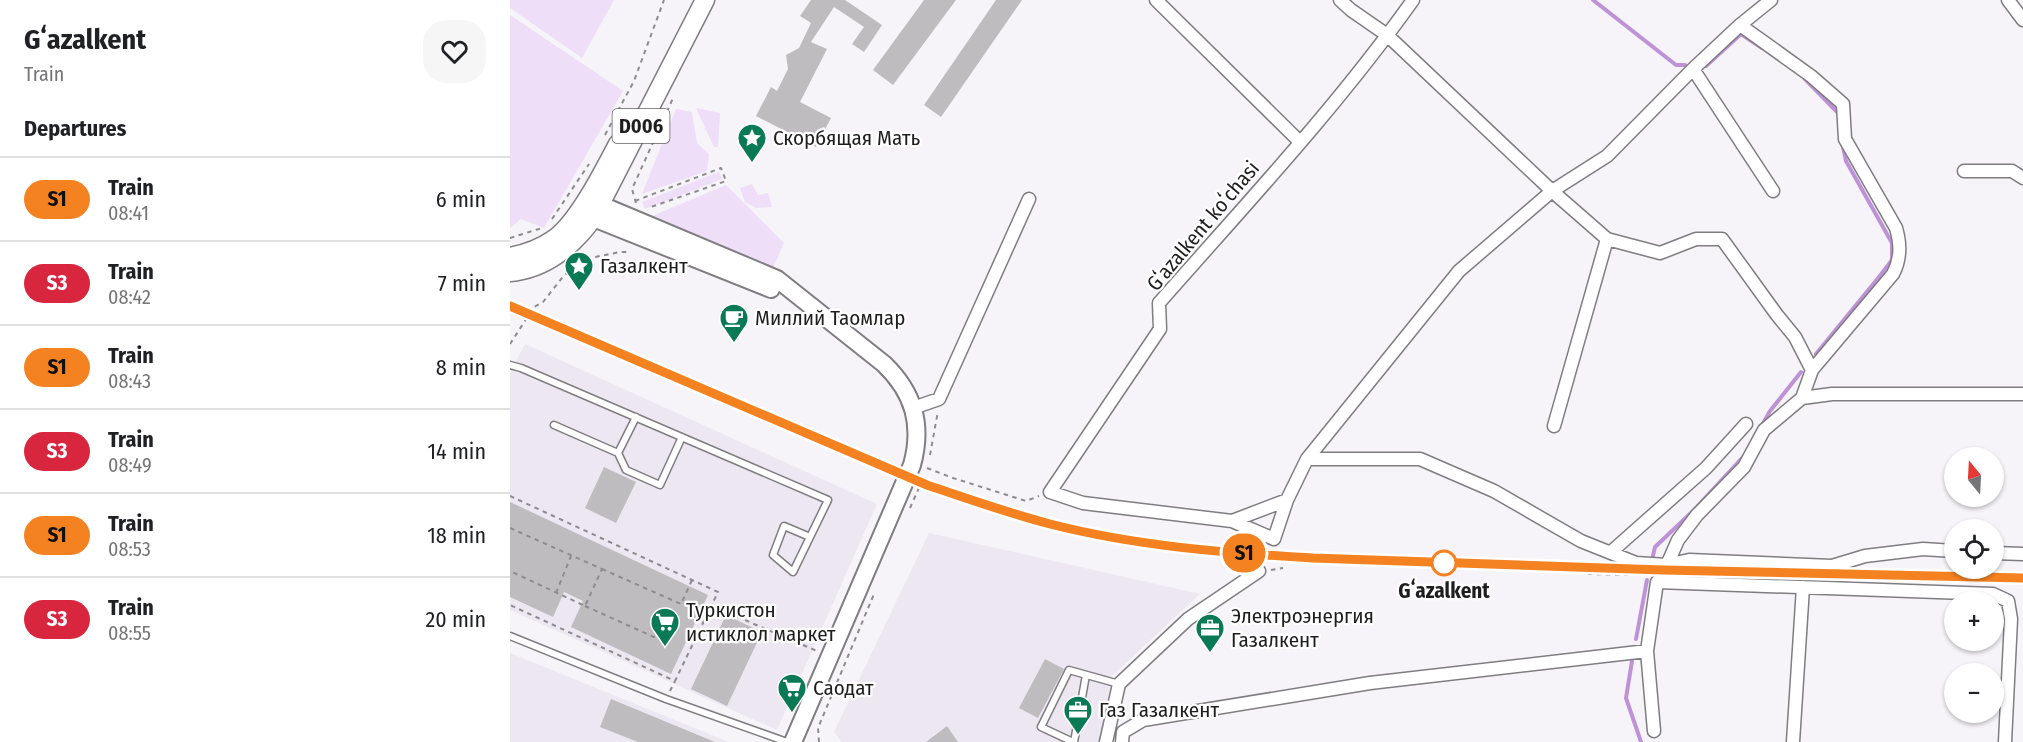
<!DOCTYPE html>
<meta charset="utf-8">
<style>
body{margin:0;font-family:"Fira Sans Condensed",sans-serif;background:#f6f6f6;color:#202124;height:100vh;display:flex;flex-direction:column;font-size:22px;white-space:nowrap}
*{box-sizing:border-box;margin:0}
p{font-size:20px;color:#757577}
.icon{flex:none;width:33px;height:33px;fill:none;stroke:currentColor;stroke-width:2;stroke-linecap:round;stroke-linejoin:round}
.map{position:relative;flex:1;overflow:hidden}
.sheet{display:flex;flex-direction:column;background:#fff;width:510px}
.sheet>*{flex:none}
.badge{padding:0 12px;border-radius:20px;font-size:21px;line-height:39px}
.needle{width:39px;rotate:342deg}
.fabs{position:absolute;left:1434px;top:447px;display:grid;gap:12px}
.fabs a{display:grid;place-items:center;width:60px;height:60px;border-radius:50%;background:#fff;box-shadow:0 2px 4px #0004;font-size:30px}
.map>.badge{position:absolute;translate:-50% -50%;box-shadow:0 0 0 3px #fff}
h2{padding:0 24px;font-size:22px;line-height:54px}
.round{display:grid;place-items:center;flex:none;width:63px;height:63px;border-radius:24px;background:#f6f6f6}
.overview{display:flex;align-items:center;justify-content:space-between;height:102px;padding:0 24px}
h1{font-size:28px;font-weight:700;line-height:45px}
ul{padding:0;list-style:none}
li{display:flex;align-items:center;gap:18px;height:84px;padding:0 24px;border-top:2px solid #e0e0e0}
li div{flex:1}
li b{display:block;font-size:22px}
li em{font-style:normal}
li .badge{min-width:66px;font-weight:700;text-align:center}
main{display:flex;flex:1;min-height:0}
.map>svg:first-child{display:block}
</style>
<main>
<section class="sheet">
<div class="overview"><div><h1>Gʻazalkent</h1><p>Train</p></div><a class="round"><svg class="icon" aria-label="heart" viewBox="0 0 24 24"><path d="M12 20l-8-8c-3-5 5-10 8-4 3-6 11-1 8 4z"/></svg></a></div>
<h2>Departures</h2>
<ul>
<li><span class="badge" style="background:#f58220;color:#111">S1</span><div><b>Train</b><p>08:41</p></div><em>6 min</em></li>
<li><span class="badge" style="background:#d7263d;color:#fff">S3</span><div><b>Train</b><p>08:42</p></div><em>7 min</em></li>
<li><span class="badge" style="background:#f58220;color:#111">S1</span><div><b>Train</b><p>08:43</p></div><em>8 min</em></li>
<li><span class="badge" style="background:#d7263d;color:#fff">S3</span><div><b>Train</b><p>08:49</p></div><em>14 min</em></li>
<li><span class="badge" style="background:#f58220;color:#111">S1</span><div><b>Train</b><p>08:53</p></div><em>18 min</em></li>
<li><span class="badge" style="background:#d7263d;color:#fff">S3</span><div><b>Train</b><p>08:55</p></div><em>20 min</em></li>
</ul>
</section>
<div class="map">
<svg width="1513" height="742" viewBox="0 0 1513 742">
<rect width="100%" height="100%" fill="#f6f4f8"/>
<path fill="#ede7f1" d="M15,344l352,160 -100,226 -267,-120v-237z
M419,533l271,61 -89,83 -8,65h-261l-8,-10z
M0,653l219,89h-219z"/>
<path fill="#eedef8" d="M0,0h104l-32,58 -72,-50z
M0,15l113,76 -79,137 -23,-9 -11,9z
M186,108l24,5 -2,34h-4z
M166,109l16,3 5,31 12,11 -2,17 -65,23z
M209,172l3,7 -77,30 -3,-7z
M242,184l6,11 10,-2 4,14 -16,1 -11,-6 -5,-14z
M216,185l58,58 -11,25 -121,-52z"/>
<g fill="none" stroke-linecap="round" stroke-linejoin="round">
<path stroke="#be92d6" stroke-width="4" d="M1083,0l83,65h9
M1196,66l35,-32 21,14
M1295,79l34,35
M1306,354l63,-77 13,-17v-17l-46,-82 -4,-19
M1251,427l9,-16 31,-39
M1142,560l3,-13 38,-36 50,-54
M1126,639l11,-59
M1122,661l-6,37 15,44"/>
</g>
<path fill="#bebcbf" d="M301,0h34l37,25 -18,27 -12,-8 12,-17 -30,-20 -23,35 16,7 -27,53 31,16 -15,29 -60,-31 15,-29 6,4 11,-22 -2,-14 13,-7 12,-25 -11,-7z
M414,0h32l-63,85 -20,-15z
M486,0h26l-81,117 -17,-12z
M94,467l32,15 -20,41 -31,-15z
M0,502l198,93 -37,79 -100,-47 12,-26 -19,-9 -11,25 -43,-20z
M216,615l36,17 -35,74 -36,-17z
M535,659l19,10 -26,49 -19,-10z
M101,699l104,43h-77l-38,-15z
M437,726l11,16h-32z"/>
<g fill="none" stroke-linecap="round" stroke-linejoin="round">
<g stroke="#7f7d80" stroke-width="9">
<path id="service" d="M0,365l11,3 307,132 -35,72 -20,-17 11,-29 26,11
M44,425l64,28 8,17 34,15 22,-48
M108,453l18,-36
M0,636l156,63 121,43
M563,742l-32,-15 28,-57 50,14
M564,742l12,-67"/>
</g>
<g stroke="#7f7d80" stroke-width="15">
<path id="minor" d="M646,0l144,142
M830,0l11,10 36,25 165,156 55,48 53,14 36,-14h26l55,76 18,22 17,33
M903,0c-76,107 -167,204 -254,303l1,26 -110,163 33,11 149,18 42,18 13,-39 20,-41 152,-188 93,-80 55,-35 86,-87 47,-44 31,-25
M1498,0l15,20
M1230,25l71,51 32,28 2,35 51,89c5,17 5,31 -3,46l-81,96 -10,28
M1183,69l80,122
M1454,171h48l11,7
M403,408l26,-9 90,-200
M1044,426l53,-187
M797,459h113l74,32 87,50 55,22 31,2 11,-25 19,-25 47,-48 20,-37 38,-32 30,-4h191
M722,521l55,-21
M1101,552l95,-84 40,-44
M1484,553l29,1
M1157,565l22,-5 143,6 33,-10 58,-7 31,2
M1144,731l-7,-80 10,-69 336,12 15,7 3,18 -6,123
M596,742l13,-58 69,-65 71,-48
M612,742l1,-10 20,-12 227,-37 277,-32
M1283,742l10,-155"/>
</g>
<g stroke="#7f7d80" stroke-width="20">
<path id="secondary" d="M77,199l190,80 107,85c30,29 39,61 28,101l-119,277
M71,213l190,76"/>
</g>
<g stroke="#7f7d80" stroke-width="21">
<path id="primary" d="M0,257c16,-3 30,-8 43,-17 24,-16 51,-69 65,-96
M0,272c35,-3 63,-26 83,-54l112,-218"/>
</g>
<path stroke="#8d8b8e" stroke-width="2" stroke-dasharray="4.5 4.5" stroke-linecap="butt" d="M95,135l29,-54 30,-81
M125,201l86,-33 5,13 -78,27
M126,203l-4,-14 42,-93
M42,219l37,-55
M0,238l32,-10
M0,344l24,-37 9,-5 19,-24 18,-18 40,-8h10
M420,455l8,-44
M417,468l26,10 73,23 13,-5
M0,496l208,96 -43,89 -165,-76
M400,508l12,-27
M0,528l92,41 -17,37 -75,-35
M92,569l79,35 11,-24
M761,570l12,-2
M1078,574l43,1
M46,593l15,-37
M75,606l80,36
M202,606l105,45
M160,691l5,-10
M309,742l-1,-14 56,-134"/>
<use href="#service" stroke="#fff" stroke-width="6"/>
<use href="#minor" stroke="#fff" stroke-width="12"/>
<use href="#secondary" stroke="#fff" stroke-width="16"/>
<use href="#primary" stroke="#fff" stroke-width="18"/>
<g stroke="#5e5d5f" stroke-width="6">
<path id="rail" d="M0,306l417,179 60,21 64,18 65,14 49,7 105,11 393,14 360,8"/>
</g>
<use href="#rail" stroke="#fff" stroke-width="4" stroke-dasharray="11" stroke-linecap="butt"/>
</g>
<g fill="none" stroke-linecap="round" stroke-linejoin="round">
<g stroke="#fff" stroke-width="14">
<path id="line" d="M0,306l417,179c41,14 81,28 123,39 86,22 175,29 263,34l350,12 360,8"/>
</g>
<use href="#line" stroke="#f58220" stroke-width="9"/>
</g>
<defs>
<g id="sight-pin" transform="scale(1.5)"><path d="M0 17L-7.5 6A9.5 9.5 0 1 1 7.5 6Z" fill="#0a7955" stroke="#fff"/><path d="M0-6L1.8-2.2L6-1.7L2.9 1.2L3.7 5.4L0 3.3L-3.7 5.4L-2.9 1.2L-6-1.7L-1.8-2.2Z" fill="#fff"/></g>
<g id="cafe-pin" transform="scale(1.5)"><path d="M0 17L-7.5 6A9.5 9.5 0 1 1 7.5 6Z" fill="#0a7955" stroke="#fff"/><path d="M-5.5-4.5H6V0H3Q3 3.5 0 3.5H-2.5Q-5.5 3.5-5.5 0ZM3-3.2v2h1.7v-2ZM-6 4.5H4V6H-6Z" fill="#fff"/></g>
<g id="supermarket-pin" transform="scale(1.5)"><path d="M0 17L-7.5 6A9.5 9.5 0 1 1 7.5 6Z" fill="#0a7955" stroke="#fff"/><path d="M-6-5.5h2.5l.6 2H6L4.5 2H-2.5L-4.4-4H-6ZM-1.5 3.2a1.3 1.3 0 1 0 .1 0ZM3 3.2a1.3 1.3 0 1 0 .1 0Z" fill="#fff"/></g>
<g id="office-pin" transform="scale(1.5)"><path d="M0 17L-7.5 6A9.5 9.5 0 1 1 7.5 6Z" fill="#0a7955" stroke="#fff"/><path d="M-6-3h4V-5.5h4V-3h4V5H-6ZM-1-4.5V-3h2v-1.5ZM-6 0V1H6V0Z" fill="#fff"/></g>
</defs>
<g fill-rule="evenodd">
<use href="#sight-pin" x="242" y="138"/>
<use href="#sight-pin" x="69" y="266"/>
<use href="#cafe-pin" x="224" y="318"/>
<use href="#supermarket-pin" x="155" y="622"/>
<use href="#office-pin" x="700" y="628"/>
<use href="#supermarket-pin" x="282" y="688"/>
<use href="#office-pin" x="568" y="710"/>
</g>
<circle fill="#fff" stroke="#f58220" stroke-width="3" cx="934" cy="563" r="12"/>
<g text-anchor="middle" stroke-width="4.5" stroke-linejoin="round" paint-order="stroke">
<rect fill="#fff" stroke="#626262" stroke-width="1.5" x="102.5" y="109" width="57" height="34" rx="4.5"/>
<g font-size="20" font-weight="bold" fill="#1f1e1f">
<text x="131" y="133">D006</text>
</g>
<g font-size="21" fill="#1f1e1f" stroke="#fff" text-anchor="start">
<text x="263" y="145">Скорбящая Мать</text>
<text x="90" y="273">Газалкент</text>
<text x="245" y="325">Миллий Таомлар</text>
<text x="176" y="617">Туркистон<tspan x="176" dy="24">истиклол маркет</tspan></text>
<text x="721" y="623">Электроэнергия<tspan x="721" dy="24">Газалкент</tspan></text>
<text x="303" y="695">Саодат</text>
<text x="589" y="717">Газ Газалкент</text>
</g>
<g font-size="21" fill="#1f1e1f" stroke="#fff">
<text transform="translate(693 226) rotate(-50)" y="7">Gʻazalkent koʻchasi</text>
</g>
<g font-size="21" font-weight="bold" fill="#1f1e1f" stroke="#fff">
<text x="934" y="598">Gʻazalkent</text>
</g>
</g>
</svg>
<div class="fabs">
<a><svg class="needle" viewBox="-14 -14 28 28"><path d="M0-13l5 13h-10z" fill="#e53935"/><path d="M0 13l5-13h-10z" fill="#757577"/></svg></a>
<a><svg class="icon" aria-label="locate" viewBox="0 0 24 24"><circle cx="12" cy="12" r="6"/><path d="M12 2v4M12 18v4M2 12h4M18 12h4"/></svg></a>
<a>+</a>
<a>−</a>
</div>
<b class="badge" style="left:734px;top:553px;background:#f58220;color:#111">S1</b>
</div>
</main>
